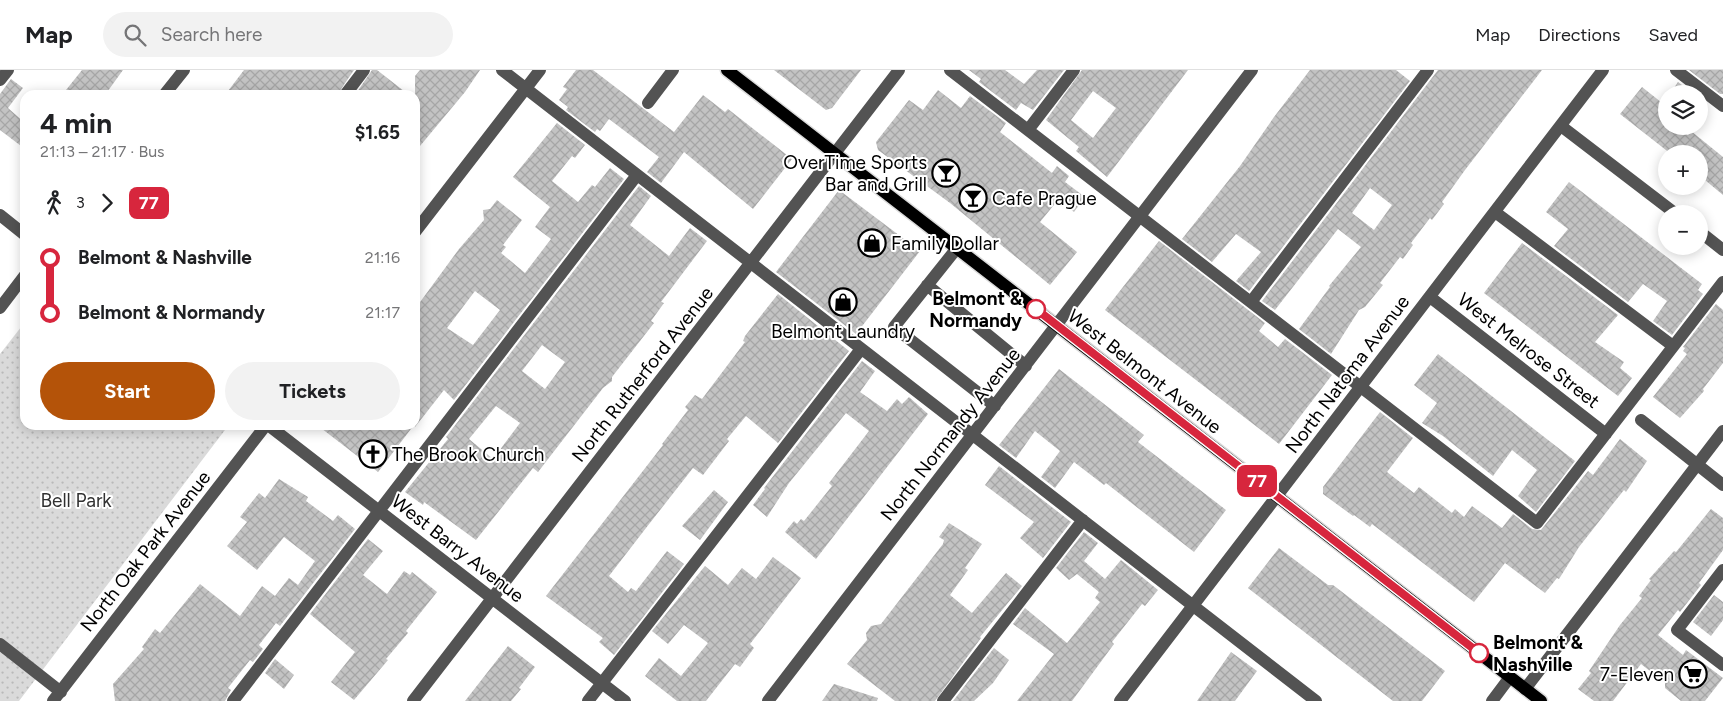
<!DOCTYPE html>
<meta charset="utf-8">
<style>
body{margin:0;font-family:Figtree,sans-serif;background:#f2f2f2;color:#202124;height:100vh;display:flex;flex-direction:column;font-size:19px;white-space:nowrap}
*{box-sizing:border-box;margin:0}
p{font-size:16px;color:#757577}
.icon{flex:none;width:28px;height:28px;fill:none;stroke:currentColor;stroke-width:2;stroke-linecap:round;stroke-linejoin:round}
.map{position:relative;flex:1;overflow:hidden}
.sheet{position:absolute;left:20px;top:20px;width:400px;height:340px;display:flex;flex-direction:column;background:#fff;border-radius:15px;box-shadow:0 2px 12px #0003}
.sheet>*{flex:none}
.badge{padding:0 10px;border-radius:8px;font-size:18px;line-height:32px}
.buttons{position:absolute;left:1658px;top:15px;display:grid;gap:10px}
.buttons a{display:grid;place-items:center;width:50px;height:50px;border-radius:50%;background:#fff;box-shadow:0 2px 12px #0003;font-size:25px}
.map>.badge{position:absolute;translate:-50% -50%;box-shadow:0 0 0 2px #fff}
.legs{display:flex;align-items:center;gap:8px;height:55px;padding:0 20px;font-size:16px}
.legs p{margin-inline-start:auto}
.overview{display:flex;align-items:center;justify-content:space-between;height:85px;padding:0 20px}
h1{font-size:28px;font-weight:700;line-height:38px}
.cta{display:flex;gap:10px;margin-top:auto;padding:10px 20px}
.cta a{flex:1;height:58px;border-radius:30px;background:#b45309;color:#fff;font-size:20px;font-weight:700;line-height:58px;text-align:center}
.cta a+a{background:#f2f2f2;color:#202124}
ul{padding:0 20px;list-style:none}
li{display:flex;align-items:center;gap:18px;height:55px;font-size:19px}
li i{display:grid;place-items:center;width:8px;height:100%;margin:0 6px;background:currentColor}
li i::after{content:'';width:12px;height:12px;margin:-6px;border:4px solid;border-radius:50%;background:#fff}
li p{margin-inline-start:auto}
li:first-child i{background:linear-gradient(#0000 50%,currentColor 0)}
li:last-child i{background:linear-gradient(currentColor 50%,#0000 0)}
header{display:flex;align-items:center;gap:30px;box-sizing:border-box;height:70px;padding:0 25px;background:#fff;border-bottom:1px solid #e0e0e0}
header strong{font-size:24px}
nav{display:flex;gap:28px;margin-inline-start:auto;font-size:18px}
.search{width:350px;height:45px;background:#f2f2f2;display:flex;align-items:center;gap:12px;box-sizing:border-box;padding:0 18px;border-radius:28px;color:#757577;font-size:19px}
.map>svg:first-child{display:block}
</style>
<header>
<strong>Map</strong>
<div class="search"><svg class="icon" aria-label="search" viewBox="0 0 24 24"><circle cx="10" cy="10" r="6"/><path d="M15 15l6 6"/></svg>Search here</div>
<nav><a>Map</a><a>Directions</a><a>Saved</a></nav>
</header>
<div class="map">
<svg width="1723" height="631" viewBox="0 0 1723 631">
<defs>
<pattern id="park-dots" width="8" height="8" patternUnits="userSpaceOnUse" patternTransform="scale(1.25)"><rect width="8" height="8" fill="#dadada"/><path d="M2 2h.1M6 6h.1" fill="none" stroke="#b9b9b9" stroke-width="1.8" stroke-linecap="round"/></pattern>
<pattern id="building-cross-hatch" width="8" height="8" patternUnits="userSpaceOnUse" patternTransform="scale(1.25)"><rect width="8" height="8" fill="#c3c3c3"/><path d="M0 0l8 8M0 8l8-8" fill="none" stroke="#a6a6a6"/></pattern>
</defs>
<rect width="100%" height="100%" fill="#fff"/>
<path fill="url(#park-dots)" d="M25,252v103l203,1 -209,275h-19v-347z"/>
<path fill="url(#building-cross-hatch)" fill-rule="evenodd" d="M82,0h41l-18,25h-43z
M244,0h110l-17,25h-112z
M372,0h5l32,25h-54z
M420,0h60l-15,22 -50,60v-76z
M576,0h17l81,62 29,-37 22,17 3,-3 64,50 -39,50 -69,-57 -23,31 -14,-11 12,-15 -50,-38 -9,12 -3,-2 -2,3 -29,-22 2,-3 -9,-7 8,-11 -4,-2z
M774,0h87l-29,38 -6,2z
M969,0h36l19,14 13,-14h27l-31,40 -12,-7 -5,7 -37,-28 2,-3z
M1082,0h106l-81,107 -31,-26 3,-4 -33,-27zM1093,21l23,17 -23,30 -22,-18z
M1310,0h86l14,11 -161,210 -13,-10 25,-29 -25,-18 -24,28 -30,-23 58,-73 34,-49z
M1438,0h104l-77,100 -23,32 2,2 -12,16 -2,-2 -19,25 2,2 -10,14 -3,-2 -20,26 3,2 -18,22 -6,3 -28,44 -32,-25 31,-42 -1,-1 32,-39 -23,-18 -63,81 -13,-9zM1370,118l22,17 -18,25 -22,-17z
M1689,0h34v24h-3z
M11,9l12,9 -15,20 17,15v26l-25,-19v-36z
M1678,12l16,12h-24z
M1642,17l24,19v20h10l12,9 3,-4 32,26v38l-24,-20v-21h-28l-51,-40z
M938,20l23,18 9,-12 36,27 -6,9 52,41 5,-7 12,10 -4,6 20,15 -11,15 -16,-12 -18,22 37,30 -27,33 -100,-82 -72,-53 -2,-8 33,-42 14,10z
M557,53l28,22 -10,13 -3,-2 -20,25 26,21 14,-17 3,2 15,-19 14,11 -170,221 -10,-10 -29,37v-118l44,-60 25,-29 -1,-10 7,-1 7,-9 25,20 -19,25 3,2 -5,6 24,20 26,-34 -16,-12 15,-20 -37,-30zM475,221l25,19 -27,35 -26,-17z
M1569,112l133,102 -4,6 5,4 -31,41 -19,-14 14,-20 -24,-17 -15,18 -74,-56 14,-17 -22,-17z
M639,116l12,10 -21,29 39,31 21,-28 17,13 -46,61 3,1 -13,18 3,2 -42,54v4l-9,7 -65,84 -5,-4 -57,72 -52,-38 -1,3 -18,-13 43,-53 -2,-2zM542,275l23,17 -20,27 -23,-18zM496,336l24,17 -27,36 -24,-20z
M839,120l81,61 -64,83 -80,-62z
M1159,171l106,82 -6,8 19,16 7,-8 47,36 -53,69 -174,-134z
M1522,173l96,72 -23,27 29,20 -4,6 12,10 -14,18 -134,-103z
M778,224l71,57 -71,92 -32,-27 -19,23 2,2 -26,34 -10,-7 -47,60 -37,48 19,16 3,-4 5,3 31,-40 17,13 -70,91 -15,-13 4,-4 -57,-42 117,-151 -1,-1 26,-34 -3,-3 10,-12 7,4 43,-57 -2,-1 2,-5z
M1716,234l7,6v53l-20,26 1,2 -24,27 -27,-21 34,-43 -4,-3 2,-3 -2,-1z
M1438,284l137,107 -39,51 -18,-16 19,-26 -25,-20 -19,26 -50,-40 -21,-13 15,-20 -23,-18z
M862,291l13,10 -15,21 27,19 10,-12 5,5 7,-7 19,17 -112,145 -31,-27 9,-11 3,3 4,-5 3,2 28,-35 -3,-3 40,-52 -23,-18 -57,70 -22,34 -14,-12 12,-16 -1,-1z
M1059,299l85,66 -6,7 88,68 -32,42 -88,-69 -2,2 -30,-23 -19,26 -14,-11 19,-26 -25,-20 -19,27 -17,-13z
M1380,342l33,26 -26,34 27,21 5,-6 33,26 3,-4 9,8 8,-11 30,22 11,-14 19,15 9,1 47,-59 5,4 27,-36 27,22 -21,31 -2,-2 -12,15 -33,42 -20,32 -2,-1 -12,15 -40,-30 -31,39 -102,-78 -2,3 -16,-12 -1,1 -30,-22v-7z
M317,355h97l-36,47z
M999,396l72,56 -28,36 -23,-20 14,-16 -49,-37z
M279,409l29,18 -2,4 27,20 5,-6 17,14 -75,97 -4,-3 -17,22 4,4 -10,13 -3,-2 -22,28 3,2 -6,11h-110l-2,-17 31,-35 -2,-2 13,-18 5,4 40,-49 40,32 22,-30 13,10 14,-18 9,7 17,-24 -31,-24 -27,33 -30,-24 20,-24 -7,-5 19,-24 6,5z
M714,420l14,12 -28,38 -18,-14z
M1711,439l12,9v32l-24,33 2,2 -21,27 -2,-2 -20,25 25,20 3,-5 37,28 -18,23h-24l-16,-13v-5l-24,-19 -28,37h-19l-16,-12 13,-16 -2,-2 31,-46 22,-27 -3,-2 12,-16 -2,-1 25,-28 2,1z
M949,453l33,21 -17,24 3,2 -18,25 22,18 34,-40 16,13 -42,51 1,1 -46,63h-40l-48,-37 20,-24 -1,-7 5,-7 10,-2 62,-80 1,-4 -5,-3z
M1084,462l14,11 -14,18 21,18 16,-19 37,30 -13,16 -3,-2 -30,38 2,2 -42,57h-55l37,-47 -41,-30 12,-16 42,35 33,-41 -5,-4 4,-6 -22,-18 -8,6 -13,-12z
M368,469l15,12 -20,24 24,19 17,-23 6,4 2,-3 25,20 -31,39 2,2 -22,26 2,1 -34,40 -23,-18 24,-30 -45,-38z
M1279,478l49,37h5l112,86 -23,30h-29l-145,-113z
M773,487l28,21 -51,66 4,4 -14,19 -5,-3 -29,37h-29l-32,-25 14,-18 22,18 27,-33 -24,-18 -16,19 -16,-13 53,-65 23,19 14,-17 14,11z
M1714,525l9,7v18l-12,16 -18,-14z
M508,576l27,21 -16,21 2,1 -10,12h-46z
M994,578l15,12 -16,23 -19,18h-21z
M1231,582l26,19 -22,30h-38z
M275,589l19,16 -10,14 -19,-16z
M834,614l44,14 -1,3h-55z"/>
<g fill="none" stroke-linecap="round" stroke-linejoin="round">
<g stroke="#dbdbdb" stroke-width="15">
<path id="major" d="M727,0l814,631"/>
</g>
<path stroke="#535353" stroke-width="12" d="M502,0l814,631
M950,0l587,453 186,-241
M1676,0l47,36
M0,10l8,-10
M164,25l20,-25
M345,25l19,-25
M648,33l25,-33
M1561,56l115,88
M1028,60l46,-60
M1495,142l178,134
M0,145l25,20
M1699,161l24,19
M415,162l125,-162
M957,178l-63,79 101,79
M927,215l99,81
M1430,227l176,137
M1251,232l177,-232
M0,238l25,-33
M1641,350l82,65
M268,355l357,276
M1723,500l-46,60 46,35
M0,574l61,48
M1525,619l198,-258
M53,631l213,-276
M233,631l404,-526
M413,631l486,-631
M588,631l273,-352
M768,631l484,-631
M943,631l140,-181
M1120,631l483,-631
M1492,631l18,-24"/>
<use href="#major" stroke="#000" stroke-width="12"/>
</g>
<g fill="none" stroke-linecap="round" stroke-linejoin="round">
<g stroke="#fff" stroke-width="11">
<path id="line-1" d="M1036,239l443,344"/>
</g>
<use href="#line-1" stroke="#d7263d" stroke-width="8"/>
</g>
<defs>
<g id="bar-ring" transform="scale(1.4375)"><circle r="9.5" fill="#fff" stroke="#000" stroke-width="1.5"/><path d="M-6-5H6L.8 .8V4.5H3.5V6h-7V4.5H-.8V.8Z" fill="#000"/></g>
<g id="shop-ring" transform="scale(1.4375)"><circle r="9.5" fill="#fff" stroke="#000" stroke-width="1.5"/><path d="M-5-2.5h2.3a2.7 3.5 0 0 1 5.4 0H5L5.5 6h-11ZM-1.5-2.5h3a1.5 2.3 0 0 0-3 0Z" fill="#000"/></g>
<g id="church-ring" transform="scale(1.4375)"><circle r="9.5" fill="#fff" stroke="#000" stroke-width="1.5"/><path d="M-1.2-6h2.4v3.5h3.3v2.4h-3.3V6h-2.4V-.1h-3.3v-2.4h3.3Z" fill="#000"/></g>
<g id="supermarket-ring" transform="scale(1.4375)"><circle r="9.5" fill="#fff" stroke="#000" stroke-width="1.5"/><path d="M-6-5.5h2.5l.6 2H6L4.5 2H-2.5L-4.4-4H-6ZM-1.5 3.2a1.3 1.3 0 1 0 .1 0ZM3 3.2a1.3 1.3 0 1 0 .1 0Z" fill="#000"/></g>
</defs>
<g fill-rule="evenodd">
<use href="#bar-ring" x="946" y="103"/>
<use href="#bar-ring" x="973" y="128"/>
<use href="#shop-ring" x="872" y="173"/>
<use href="#shop-ring" x="843" y="232"/>
<use href="#church-ring" x="373" y="384"/>
<use href="#supermarket-ring" x="1693" y="604"/>
</g>
<g fill="#fff" stroke="#d7263d" stroke-width="2.5">
<circle cx="1036" cy="239" r="9"/>
<circle cx="1479" cy="583" r="9"/>
</g>
<g text-anchor="middle" stroke-width="4" stroke-linejoin="round" paint-order="stroke">
<g font-size="19" fill="#000" stroke="#fff" text-anchor="start">
<text x="927" y="99" text-anchor="end">OverTime Sports<tspan x="927" dy="22">Bar and Grill</tspan></text>
<text x="992" y="135">Cafe Prague</text>
<text x="891" y="180">Family Dollar</text>
<text x="843" y="268" text-anchor="middle">Belmont Laundry</text>
<text x="392" y="391">The Brook Church</text>
<text x="1674" y="611" text-anchor="end">7-Eleven</text>
</g>
<g font-size="19" font-weight="bold" fill="#000" stroke="#fff" text-anchor="end">
<text x="1022" y="235">Belmont &amp;<tspan x="1022" dy="22">Normandy</tspan></text>
<text x="1493" y="579" text-anchor="start">Belmont &amp;<tspan x="1493" dy="22">Nashville</tspan></text>
</g>
<g font-size="19" fill="#000" stroke="#fff">
<text transform="translate(1529 280) rotate(38)" y="7">West Melrose Street</text>
<text transform="translate(1145 301) rotate(38)" y="7">West Belmont Avenue</text>
<text transform="translate(642 304) rotate(-52)" y="7">North Rutherford Avenue</text>
<text transform="translate(1347 304) rotate(-53)" y="7">North Natoma Avenue</text>
<text transform="translate(950 364) rotate(-52)" y="7">North Normandy Avenue</text>
<text transform="translate(458 478) rotate(38)" y="7">West Barry Avenue</text>
<text transform="translate(145 481) rotate(-52)" y="7">North Oak Park Avenue</text>
</g>
<g font-size="19" fill="#313131" stroke="#fff">
<text x="76" y="437">Bell Park</text>
</g>
</g>
</svg>
<div class="buttons">
<a><svg class="icon" aria-label="layers" viewBox="0 0 24 24"><path d="M12 4l9 5-9 5-9-5zM3 14l9 5 9-5"/></svg></a>
<a>+</a>
<a>−</a>
</div>
<b class="badge" style="left:1257px;top:411px;background:#d7263d;color:#fff">77</b>
<section class="sheet">
<div class="overview"><div><h1>4 min</h1><p>21:13 – 21:17 · Bus</p></div><b>$1.65</b></div>
<div class="legs"><svg class="icon" aria-label="walk" viewBox="0 0 24 24"><circle cx="13" cy="4" r="2"/><path d="M13 8l-2 6 4 7M11 14l-3 7M7 12l3-4h3l4 4"/></svg>3<svg class="icon" aria-label="forward" viewBox="0 0 24 24"><path d="M9 5l7 7-7 7"/></svg><b class="badge" style="background:#d7263d;color:#fff">77</b></div>
<ul>
<li><i style="color:#d7263d"></i><b>Belmont &amp; Nashville</b><p>21:16</p></li>
<li><i style="color:#d7263d"></i><b>Belmont &amp; Normandy</b><p>21:17</p></li>
</ul>
<div class="cta"><a>Start</a><a>Tickets</a></div>
</section>
</div>
